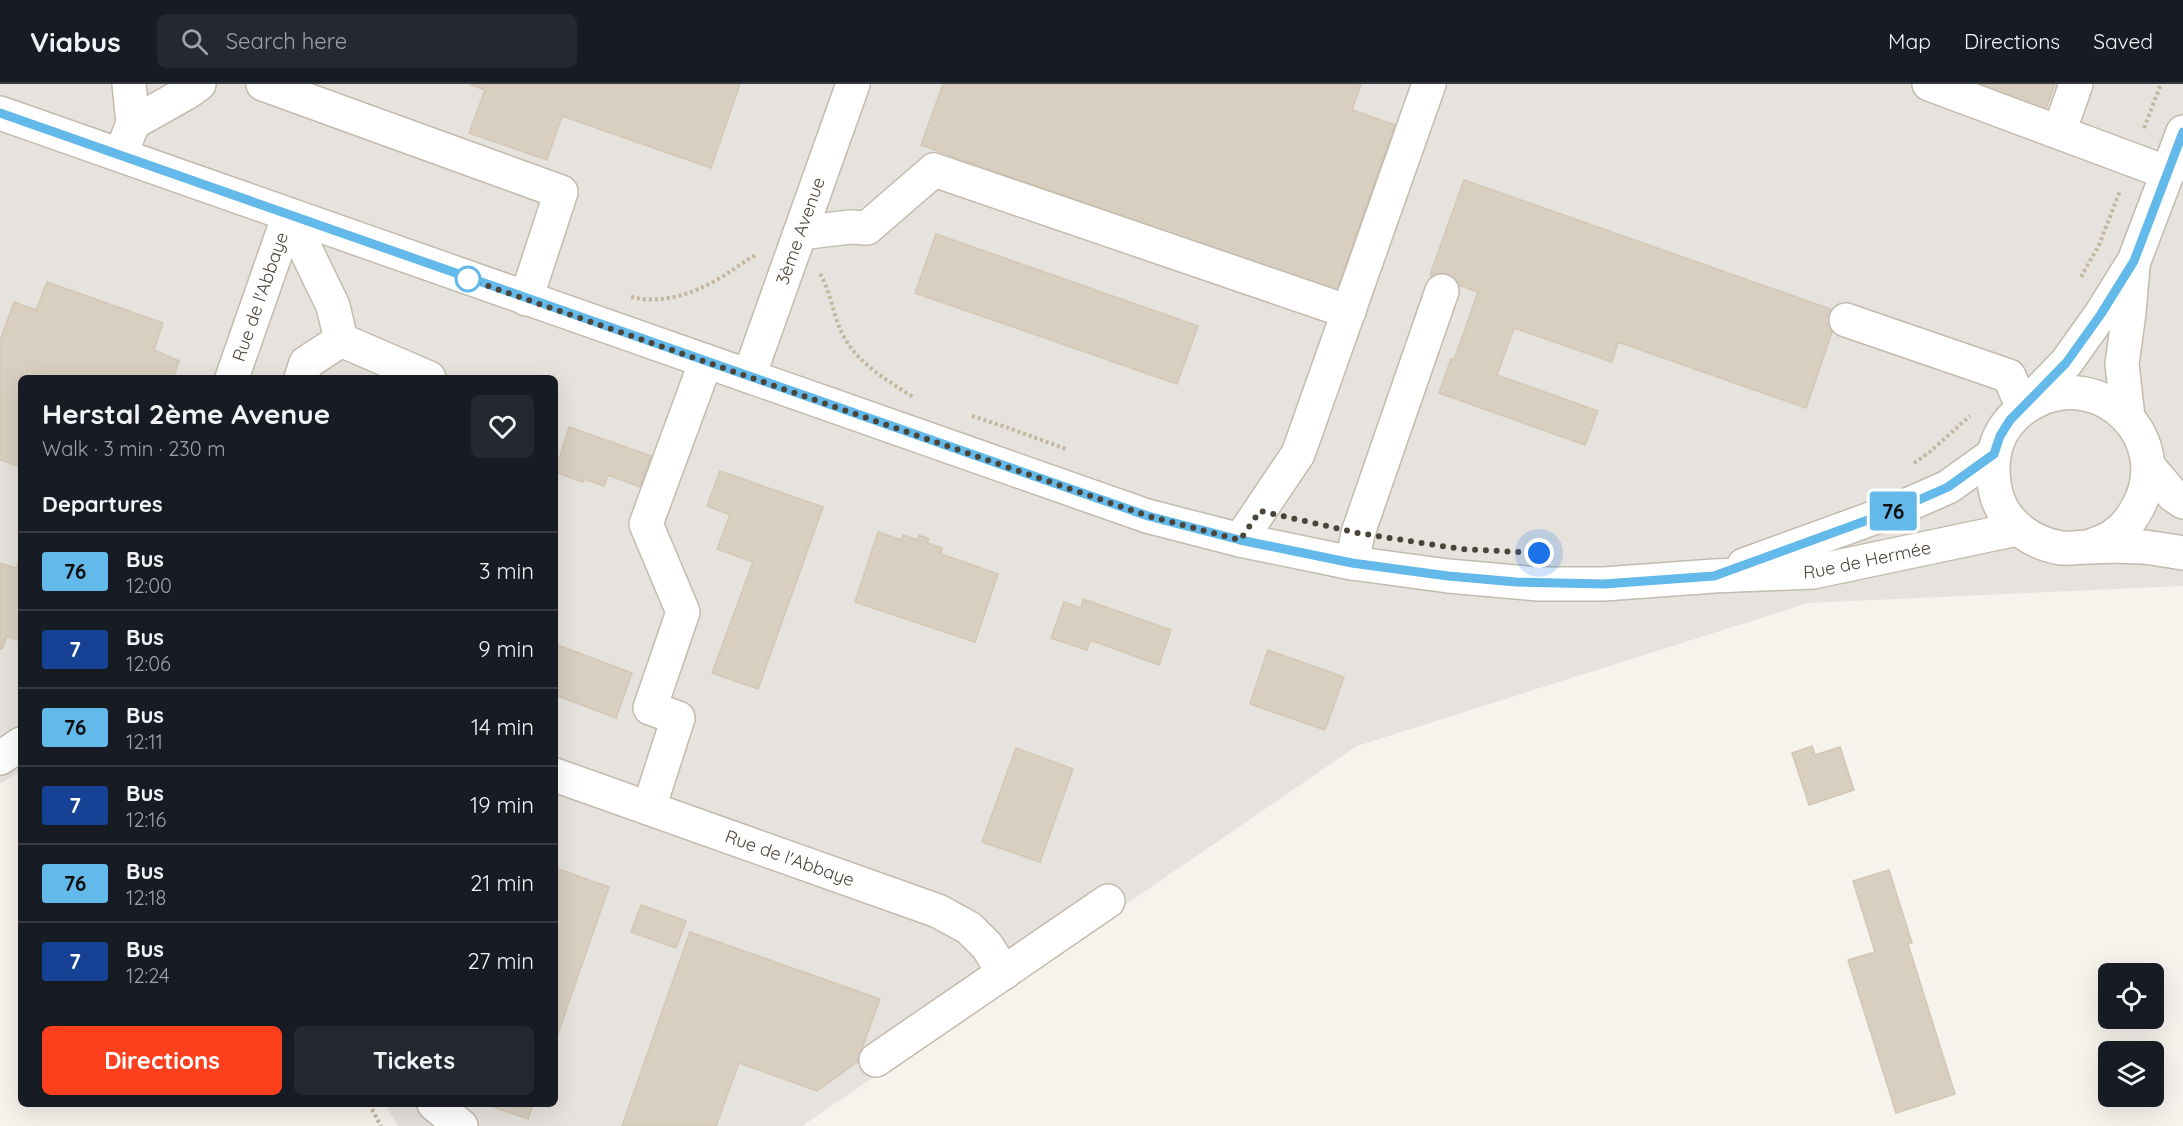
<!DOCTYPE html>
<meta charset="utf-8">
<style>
body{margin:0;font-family:Quicksand,sans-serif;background:#242831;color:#f1f3f6;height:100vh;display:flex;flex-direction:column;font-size:22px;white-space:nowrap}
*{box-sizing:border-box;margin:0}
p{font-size:20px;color:#9ea1a6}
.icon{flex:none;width:33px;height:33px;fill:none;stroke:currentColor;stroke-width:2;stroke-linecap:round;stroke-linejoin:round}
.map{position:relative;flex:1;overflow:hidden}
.sheet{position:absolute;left:18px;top:291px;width:540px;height:732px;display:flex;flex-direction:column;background:#171b24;border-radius:9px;box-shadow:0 6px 24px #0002}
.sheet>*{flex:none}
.badge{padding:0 12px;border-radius:4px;font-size:21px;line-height:39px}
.buttons{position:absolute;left:2098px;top:879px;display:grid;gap:12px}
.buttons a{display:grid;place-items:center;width:66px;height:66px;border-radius:9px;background:#171b24;box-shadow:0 6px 24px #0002;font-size:30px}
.you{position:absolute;width:30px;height:30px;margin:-15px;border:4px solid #fff;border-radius:50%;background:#1a73e8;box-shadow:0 0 0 9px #1a73e833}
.map>.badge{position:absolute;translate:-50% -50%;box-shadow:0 0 0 3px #fff}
h2{padding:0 24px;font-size:22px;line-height:54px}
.round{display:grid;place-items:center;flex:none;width:63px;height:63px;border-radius:9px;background:#242831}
.head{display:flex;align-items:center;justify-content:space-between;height:102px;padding:0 24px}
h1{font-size:28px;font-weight:800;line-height:45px}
.action{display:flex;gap:12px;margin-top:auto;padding:12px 24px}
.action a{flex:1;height:69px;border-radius:9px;background:#fc3f1d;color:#fff;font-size:24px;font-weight:800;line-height:69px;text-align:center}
.action a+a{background:#242831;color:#f1f3f6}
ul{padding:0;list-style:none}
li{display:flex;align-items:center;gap:18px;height:78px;padding:0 24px;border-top:2px solid #363941}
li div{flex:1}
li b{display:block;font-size:22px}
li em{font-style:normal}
li .badge{min-width:66px;font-weight:700;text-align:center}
header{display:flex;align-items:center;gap:36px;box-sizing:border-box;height:84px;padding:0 30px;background:#171b24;border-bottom:2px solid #363941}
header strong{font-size:28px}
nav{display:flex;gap:33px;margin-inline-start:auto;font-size:21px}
.search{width:420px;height:54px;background:#242831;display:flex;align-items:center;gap:15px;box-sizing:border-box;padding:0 21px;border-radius:9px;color:#9ea1a6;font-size:22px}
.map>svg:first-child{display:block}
</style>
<header>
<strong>Viabus</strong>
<div class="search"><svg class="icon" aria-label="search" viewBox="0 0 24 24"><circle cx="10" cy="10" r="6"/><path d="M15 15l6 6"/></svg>Search here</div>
<nav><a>Map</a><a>Directions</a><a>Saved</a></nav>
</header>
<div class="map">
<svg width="2183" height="1042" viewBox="0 0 2183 1042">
<rect width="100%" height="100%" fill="#f6f3ec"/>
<path fill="#e6e2dd" d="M0,0h2183v502l-375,17 -451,143 -555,380h-404l-13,-22h170v-726h-534v393l-21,13z"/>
<path fill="#d8cfc1" stroke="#d3c7b4" stroke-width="1.5" d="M469,0h271l-29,84 -149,-52 -15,44 -78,-27 16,-43z
M943,0h418l-9,26 43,15 -59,167 -415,-147z
M1965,0h90l-11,30z
M1464,96l375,132 -33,96 -188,-66 -6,20 -98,-34 -17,47 101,36 -13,34 -146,-52 12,-34 3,1 24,-68 -48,-17z
M936,150l262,92 -21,58 -262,-91z
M47,198l116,41 -9,27 25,11 -6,17h-152v89l-21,-7v-119l14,-39 22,8z
M569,343l82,29 -11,31 -32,-12 -4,11 -20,-7 -1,3 -28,-10z
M720,387l103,36 -65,182 -46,-16 41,-111 -36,-13 13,-34 -23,-9z
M878,448l23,8 2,-5 15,5 1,-5 10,4 -2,4 15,5 -1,6 57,20 -23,68 -120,-40z
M20,474l1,83 -14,-5 -5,13h-2v-86l16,5z
M1083,515l88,31 -12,35 -69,-25 -3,10 -36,-12 13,-36 17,6z
M555,560l77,29 -16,45 -61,-23z
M1268,566l76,27 -19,53 -75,-26z
M1812,662l3,9 25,-8 14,43 -45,15 -17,-52z
M1016,664l57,21 -33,93 -58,-20z
M555,784l54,19 -54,155z
M1889,786l23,73 -4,1 47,150 -59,19 -48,-153 27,-8 -22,-71z
M641,821l45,16 -10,27 -45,-16z
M690,848l190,67 -23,63 -40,29 -78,-28 -23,63h-94z
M485,1020h48l-5,15z"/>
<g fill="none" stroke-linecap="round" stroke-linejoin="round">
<g stroke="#c2bbae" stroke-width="36">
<g id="minor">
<path d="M263,0l298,108 -35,107"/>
<path d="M1929,0l239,89"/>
<path id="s1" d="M0,29l1147,403 93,24 112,23 96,13 90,8h66l110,-8 99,-4 204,-43"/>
<path d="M133,39l55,-31 11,-8"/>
<path d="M2059,48l17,-48"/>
<path d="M126,57l7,-18 -4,-39"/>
<path d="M289,131l44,91 8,34 88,38"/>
<path d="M800,149l50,-6 17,1 67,-58 415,142"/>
<path d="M1846,236l163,56 14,32"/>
<path id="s2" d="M749,292l104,-292"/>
<path id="s3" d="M232,294l57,-163"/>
<path d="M301,294l5,-15 35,-23"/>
<path d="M2027,319l39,-40 35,-49 33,-53 49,-129"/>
<path d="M2128,333l-6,-53 7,-51 4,-47"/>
<path d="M2149,383l24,28 10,7"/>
<path d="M1240,456l58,-86 131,-370"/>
<path d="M2088,463c8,-3 18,-6 25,-11 11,-7 20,-19 26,-31 34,-66 -36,-137 -103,-104 -18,9 -32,23 -39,42 -6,18 -5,36 0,54 9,28 35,46 64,51 8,1 18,-1 27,-1 18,-1 37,-1 54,0 14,1 28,4 41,6"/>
<path d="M1352,479l6,-30 84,-242"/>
<path d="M1744,481l154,-56 50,-22 46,-33"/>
<path d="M0,674l21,-14"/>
<path id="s4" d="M555,691l383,136 31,17 18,18 17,27"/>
<path d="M649,724l29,-90 -28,-10 33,-96 -37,-88 60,-163"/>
<path d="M876,976l232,-159"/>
<path d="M434,1020l27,22"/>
</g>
</g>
<path stroke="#c4b79f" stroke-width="4" stroke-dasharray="3 3" stroke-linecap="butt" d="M2144,44l17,-44
M820,190c11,18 13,42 23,61 15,29 44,45 70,62
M2081,193l18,-32 21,-54
M631,213c34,8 68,-5 97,-24 9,-6 18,-13 28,-18
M972,332l34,11 60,22
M1914,379l17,-12 39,-35
M369,1020l12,22"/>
<use href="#minor" stroke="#fff" stroke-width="33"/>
</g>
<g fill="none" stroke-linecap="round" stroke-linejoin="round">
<g stroke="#fff" stroke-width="14">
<path id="line" d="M0,29l1148,403 92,24 112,23 96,13 68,6 88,2 110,-8 184,-67 50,-22 46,-33 6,-18 10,-16 56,-57 35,-49 33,-53 49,-129"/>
</g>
<use href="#line" stroke="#63b9e9" stroke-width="9"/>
<path stroke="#4b4439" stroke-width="6" stroke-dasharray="0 10.8" d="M468,195l680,237 92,24 20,-29 98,22 103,16 78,4"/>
</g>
<circle fill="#fff" stroke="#63b9e9" stroke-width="3" cx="468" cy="195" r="12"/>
<g text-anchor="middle" stroke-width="4.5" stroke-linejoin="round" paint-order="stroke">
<g font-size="18" fill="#4b4439" stroke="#fff">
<text dy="6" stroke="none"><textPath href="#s2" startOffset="154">3ème Avenue</textPath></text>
<text dy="6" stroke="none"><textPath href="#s3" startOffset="86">Rue de l'Abbaye</textPath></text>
<text dy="6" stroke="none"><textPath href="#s1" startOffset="1944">Rue de Hermée</textPath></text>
<text dy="6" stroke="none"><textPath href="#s4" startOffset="249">Rue de l'Abbaye</textPath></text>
</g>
</g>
</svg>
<div class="buttons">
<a><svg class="icon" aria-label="locate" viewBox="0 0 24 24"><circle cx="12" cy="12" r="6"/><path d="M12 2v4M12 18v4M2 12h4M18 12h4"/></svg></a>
<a><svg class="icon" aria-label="layers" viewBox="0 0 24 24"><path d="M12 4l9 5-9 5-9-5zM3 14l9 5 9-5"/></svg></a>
</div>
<div class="you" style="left:1539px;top:469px"></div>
<b class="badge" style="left:1893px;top:427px;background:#63b9e9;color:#111">76</b>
<section class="sheet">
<div class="head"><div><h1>Herstal 2ème Avenue</h1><p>Walk · 3 min · 230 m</p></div><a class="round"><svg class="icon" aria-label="heart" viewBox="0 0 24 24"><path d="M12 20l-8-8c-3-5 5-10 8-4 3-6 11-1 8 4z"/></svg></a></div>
<h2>Departures</h2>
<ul>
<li><span class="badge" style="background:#63b9e9;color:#111">76</span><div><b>Bus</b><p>12:00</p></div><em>3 min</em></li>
<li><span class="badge" style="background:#164194;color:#fff">7</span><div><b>Bus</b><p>12:06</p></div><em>9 min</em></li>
<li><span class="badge" style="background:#63b9e9;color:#111">76</span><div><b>Bus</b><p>12:11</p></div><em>14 min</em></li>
<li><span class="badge" style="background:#164194;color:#fff">7</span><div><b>Bus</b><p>12:16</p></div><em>19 min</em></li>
<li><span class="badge" style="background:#63b9e9;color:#111">76</span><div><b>Bus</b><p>12:18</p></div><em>21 min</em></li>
<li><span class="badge" style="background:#164194;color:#fff">7</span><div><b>Bus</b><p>12:24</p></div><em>27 min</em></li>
</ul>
<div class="action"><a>Directions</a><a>Tickets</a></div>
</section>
</div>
